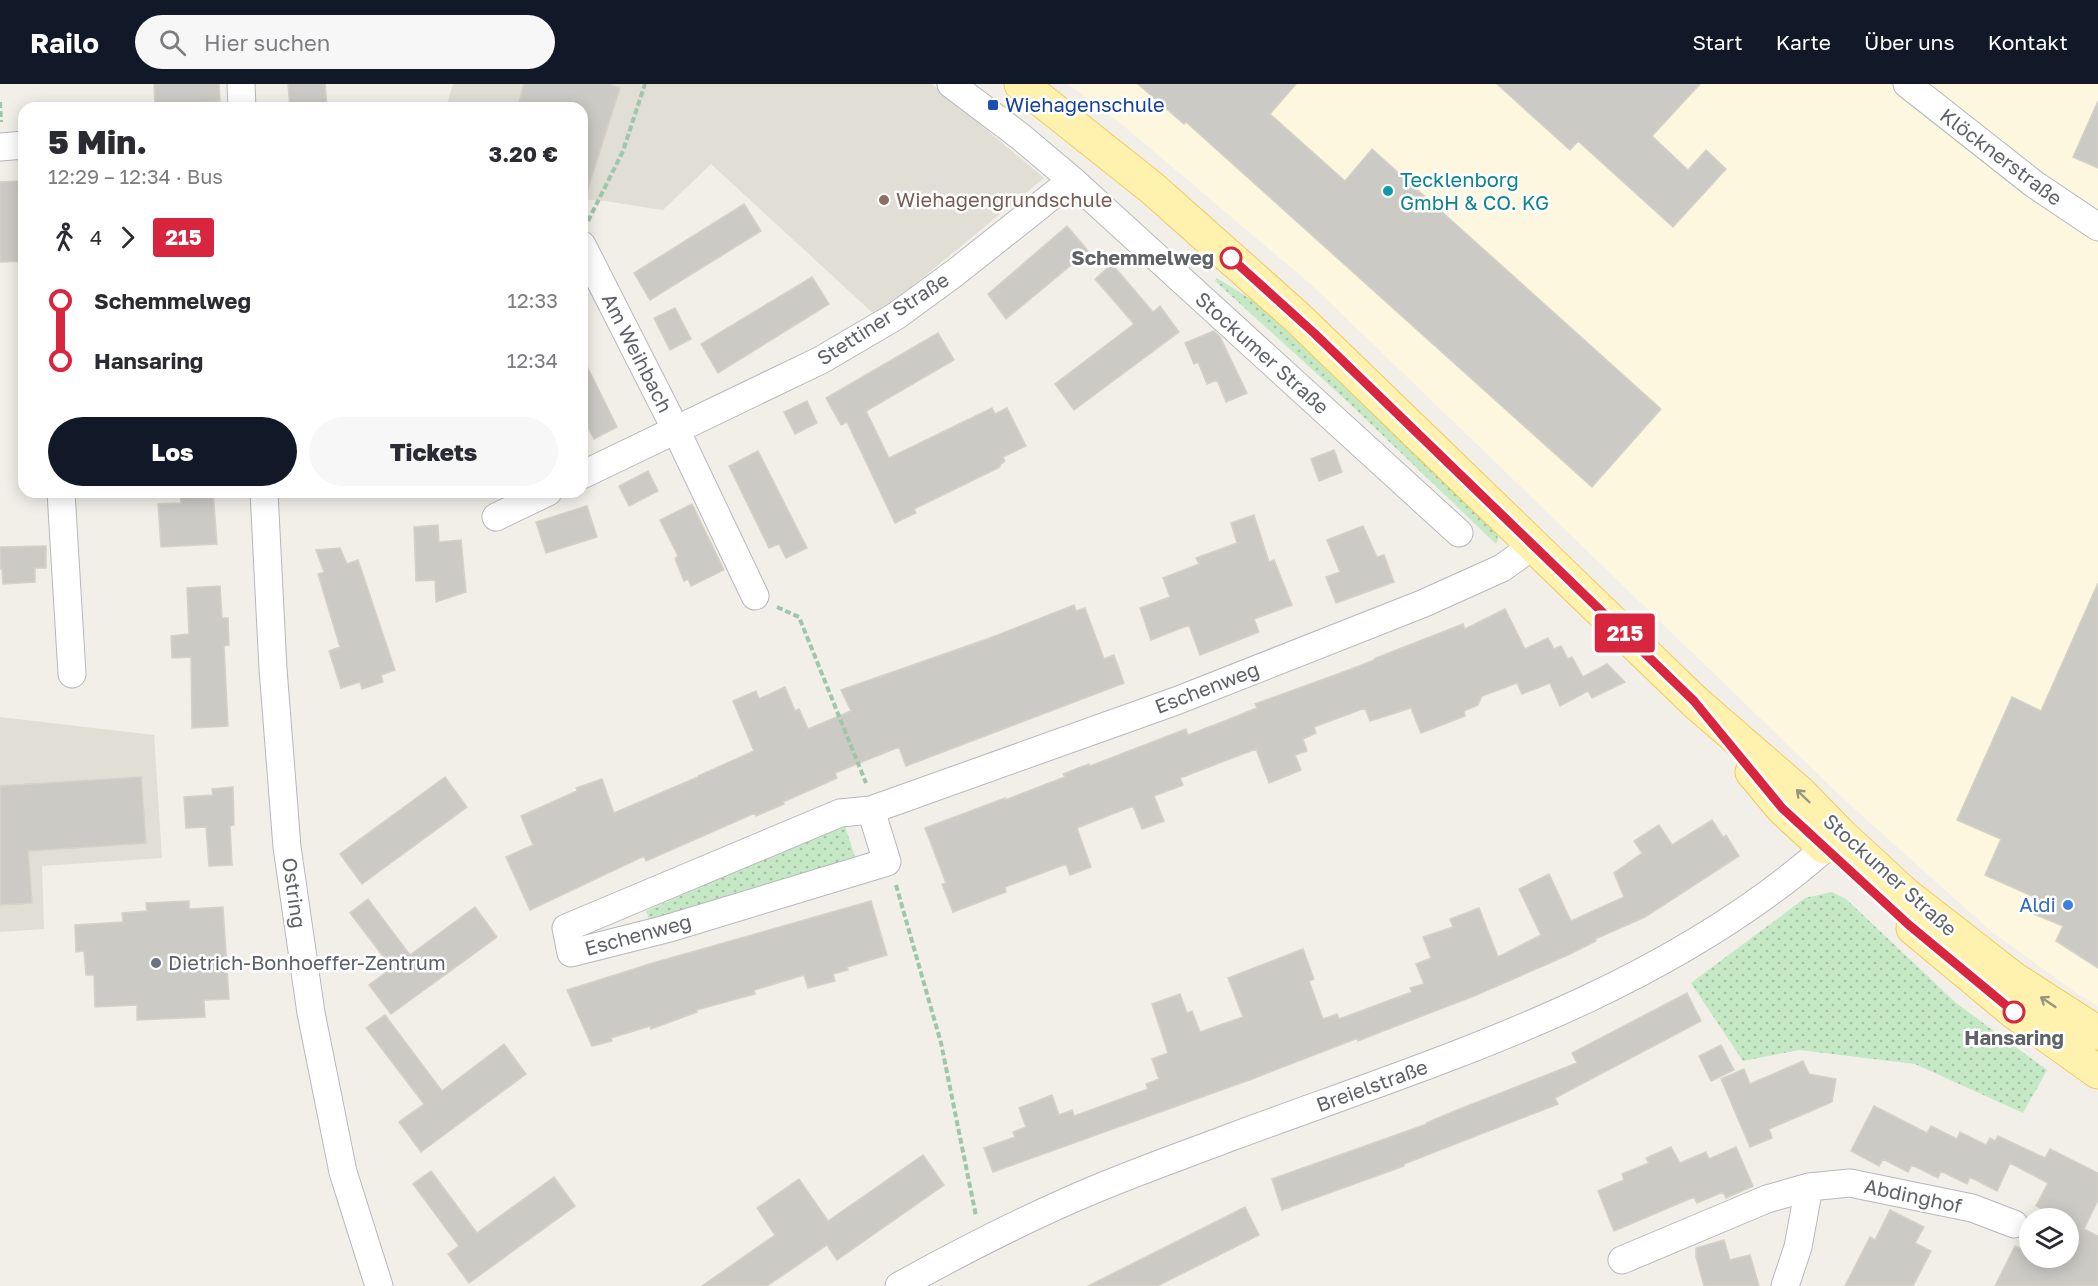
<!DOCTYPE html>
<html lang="de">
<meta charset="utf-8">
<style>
body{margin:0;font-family:"Golos Text",sans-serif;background:#f7f7f7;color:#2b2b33;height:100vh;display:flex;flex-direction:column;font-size:22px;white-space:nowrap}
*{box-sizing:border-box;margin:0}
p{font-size:20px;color:#7c7c81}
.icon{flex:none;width:33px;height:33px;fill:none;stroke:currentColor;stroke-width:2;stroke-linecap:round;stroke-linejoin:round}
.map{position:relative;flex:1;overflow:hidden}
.sheet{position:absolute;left:18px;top:18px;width:570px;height:396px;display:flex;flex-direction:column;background:#fff;border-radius:18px;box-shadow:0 3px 15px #0003}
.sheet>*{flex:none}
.badge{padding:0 12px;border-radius:4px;font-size:21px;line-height:39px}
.tools{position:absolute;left:2019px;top:1124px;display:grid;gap:12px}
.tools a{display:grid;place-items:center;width:60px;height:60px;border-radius:50%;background:#fff;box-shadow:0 3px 15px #0003;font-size:30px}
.map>.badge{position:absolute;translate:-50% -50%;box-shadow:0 0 0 3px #fff}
.legs{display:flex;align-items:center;gap:9px;height:66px;padding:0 30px;font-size:20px}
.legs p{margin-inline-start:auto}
.headline{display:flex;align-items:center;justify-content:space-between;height:102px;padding:0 30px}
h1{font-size:33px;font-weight:800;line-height:45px}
.action{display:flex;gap:12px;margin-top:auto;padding:12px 30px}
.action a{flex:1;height:69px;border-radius:36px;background:#111827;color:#fff;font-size:24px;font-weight:800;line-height:69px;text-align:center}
.action a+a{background:#f7f7f7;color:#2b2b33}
ul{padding:0 30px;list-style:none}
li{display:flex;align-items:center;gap:21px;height:60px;font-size:22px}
li i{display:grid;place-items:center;width:9px;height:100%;margin:0 8px;background:currentColor}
li i::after{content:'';width:15px;height:15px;margin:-8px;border:4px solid;border-radius:50%;background:#fff}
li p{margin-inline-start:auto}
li:first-child i{background:linear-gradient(#0000 50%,currentColor 0)}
li:last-child i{background:linear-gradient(currentColor 50%,#0000 0)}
header{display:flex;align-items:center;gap:36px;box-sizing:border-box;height:84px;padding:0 30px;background:#111827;color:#fff}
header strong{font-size:28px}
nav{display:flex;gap:33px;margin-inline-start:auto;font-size:21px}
.search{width:420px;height:54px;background:#f7f7f7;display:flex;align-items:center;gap:15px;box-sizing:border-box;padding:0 21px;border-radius:33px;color:#7c7c81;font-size:22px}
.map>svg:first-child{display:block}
</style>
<header>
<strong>Railo</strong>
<div class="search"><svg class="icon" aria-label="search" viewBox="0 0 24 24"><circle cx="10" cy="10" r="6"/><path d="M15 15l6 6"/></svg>Hier suchen</div>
<nav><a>Start</a><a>Karte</a><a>Über uns</a><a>Kontakt</a></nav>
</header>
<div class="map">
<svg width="2098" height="1202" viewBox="0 0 2098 1202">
<defs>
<pattern id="green-dots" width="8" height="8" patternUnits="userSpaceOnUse" patternTransform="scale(1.5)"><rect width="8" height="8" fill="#c5e8c5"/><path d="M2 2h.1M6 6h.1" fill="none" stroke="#a3c0a4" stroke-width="1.8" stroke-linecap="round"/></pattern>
</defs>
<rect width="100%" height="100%" fill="#f1efe8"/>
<path fill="#fef7e0" d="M1068,0h1030v922l-20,-12 -86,-62 -144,-129 -534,-516 -195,-165z"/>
<path fill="#e1ded6" d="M453,0h479l112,94 -168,138 -165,-152 -48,46 -59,-9 -22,-2v-91h-136z
M0,633l154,18 8,123 -120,8 2,63 -44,3z"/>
<path fill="url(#green-dots)" d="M1217,194l41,26 99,93 140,136 1,6 -2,5 -148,-142 -133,-121z
M844,739l14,43 -206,60 -6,-15z
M1832,808l14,7 110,104 91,67 -24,43 -108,-49 -116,-14 -56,11 -52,-78 114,-85z"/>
<path fill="#cccac5" stroke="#d6d1c6" stroke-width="1.5" d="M154,0h65l1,17 -65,4z
M288,0h37l2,24h-37z
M524,0h84l12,4 -33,104 -5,-1v-83h-65z
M1138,0h158l-26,30 75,67 27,-32 289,260 -69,78 -406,-365 -2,2z
M1497,0h203l-48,52 36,34 18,-20 20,19 -53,58 -95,-86 -8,9z
M2098,17v67l-25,-11z
M22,97l2,80 -24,1v-80z
M744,120l17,27 -111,69 -16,-27z
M1067,142l21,25 -82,68 -18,-25z
M1112,180l41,48 7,-6 19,26 -105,78 -19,-26 79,-60 -39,-45z
M812,193l17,27 -111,69 -17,-29z
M675,224l16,31 -21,11 -16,-32z
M1214,247l6,6 27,56 -21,9 -9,-22 -10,4 -9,-22 -4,2 -9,-21z
M938,249l16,27 -88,51 23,47 103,-50 3,6 12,-6 19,38 -23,11 2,4 -5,4v2l-86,42 2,4 -21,10 -48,-101 -6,3 -15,-27z
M582,272l35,71 -23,12 -12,-22z
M807,317l10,22 -22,11 -11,-22z
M1334,366l8,22 -23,9 -8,-22z
M758,367l49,97 -21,10 -7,-14 -10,4 -40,-82z
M648,387l10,20 -29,15 -10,-20z
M180,408h33l4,52 -56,3 -3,-43 23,-1z
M692,420l32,66 -33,16 -3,-7 -4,2 -9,-22 3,-3 -18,-36z
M587,422l10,31 -51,16 -10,-31z
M1254,431l15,47 5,-2 18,45 -38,14 5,13 -59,23 -11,-30 -38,15 -11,-32 30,-11 -7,-19 36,-14 -3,-6 41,-15 -6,-20z
M438,441l1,17 22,-2 5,52 -30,10 -1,-22 -19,1 -2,-54z
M1363,442l14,31 7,-2 10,27 -58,21 -10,-26 14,-5 -13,-32z
M46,462v22h-11v14l-32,2 -1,-15h-2v-22z
M340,464l7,16 11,-4 37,110 -14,5 2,7 -21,7 -2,-7 -19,6 -12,-37 11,-4 -22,-73 6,-2 -8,-22z
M2098,499v385l-42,-27 7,-15 -29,-12 7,-14 -56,-25 16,-36 -44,-19 55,-123 29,14z
M220,502l2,32h6l1,27 -5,1 4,80 -36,2 -1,-71 -19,1 -1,-22 18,-2 -2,-46z
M1074,521l2,6 9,-3 19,51 10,-4 10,28 -218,83 -7,-19 -64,26 2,5 -54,24 1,2 -28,12 -1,-3 -109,48 -2,-5 -114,54 -24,-53 27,-12 -12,-29 56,-25 -1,-3 26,-9 12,34 84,-36v-1l56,-25 -21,-50 23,-10 3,8 26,-12 10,24 4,-2 9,20 43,-18 -10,-21 149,-52z
M1505,525l20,40 23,-11 6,11 7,-3 7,13 4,-2 11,20 24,-13 18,18 -33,16 -4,-7 -28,15 -10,-23 -28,11 -5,-11 -35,13 -4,9 -14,6 1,5 -44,17 -10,-25 -41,13 -5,-13 -51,19 2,6 -13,6 4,12 -12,4 6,15 -32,13 -13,-34 -76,29 3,7 -29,11 10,25 -22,8 -9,-23 -56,22 14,39 -21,8 -4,-11 -61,23 1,5 -53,20 -11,-28 4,-1 -21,-55 80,-30v2l60,-23 -2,-3 26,-10 1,2 96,-37 2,6 29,-11 40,-16 -2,-4 91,-33 26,-10 4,-3 87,-34 2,5z
M141,693l5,66 -118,8 4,52 -32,2v-119z
M445,693l22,30 -105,77 -22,-30z
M233,703l1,38 -4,1 2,39 -23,1 -3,-39 -20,1 -2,-31 29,-2 -1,-6z
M1712,736l11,17 3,-2 13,21 -94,61 -50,22 1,2 -28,14 -94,41 -91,35 -25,10v-3l-106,41 -259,93 -9,-24 31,-11 -2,-5 13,-5 -7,-19 33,-13 7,20 13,-5 2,6 74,-27 -2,-5 13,-5 -7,-20 16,-6 -16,-49 28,-10 7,19 5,-2 8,21 43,-15 -15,-39 75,-29 11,30 -5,2 14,38 14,-5 2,5 73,-27 -2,-4 14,-4 -8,-20 15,-6 -8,-21 30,-10 -3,-8 29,-11 19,49 43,-22 -22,-46 30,-15 22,47 53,-24 -10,-24 28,-20 -8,-12 25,-16 13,20z
M368,815l42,56 65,-48 22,30 -106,77 -22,-29 23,-17 -42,-55z
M189,817v8l34,-2 6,92 -25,1 1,17 -68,3v-15l-42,2 -1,-32h-8l-2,-24 -8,1 -1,-27 48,-3 -1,-9 25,-2 -1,-8z
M871,817l16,54 -40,12 1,3 -15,4 2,7 -27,7 -4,-13 -50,15 1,4 -59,16 1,2 -46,17 -1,-3 -39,12 1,3 -20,5 -25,-56 86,-27z
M1687,909l14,28 -146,77 3,6 -154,60v2l-122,44 -10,-31 155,-55 -1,-1 31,-13 120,-47 -5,-10z
M385,931l57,76 62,-47 22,30 -105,78 -22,-30 25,-18 -58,-76z
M1721,961l13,25 -23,11 -12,-25z
M1803,977l6,13 27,5 -4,23 -63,27 3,9 -22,9 -29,-68 23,-10 6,15z
M1874,1022l53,27 4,-7 26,13 3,-7 26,13 4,-7 5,3 3,-5 47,22 5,-9 48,24v27l-14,29 14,7v50h-103l20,-40 15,7v4h8l19,9 4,-9h7v-39h-8l-24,-12 12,-23 -38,-20 -13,28 -27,-14 -3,7 -26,-13 -3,7 -26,-13 -4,7 -25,-13 -4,7 -28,-15z
M1671,1063l9,16 26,-11 3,7 27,-12 17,39 -27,12 -3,-6 -26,11 -3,-6 -80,34 -16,-40 26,-11 -2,-6 27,-11 -3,-5z
M923,1071l21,30 -107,75 -10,-15 -60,41h-65l73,-51 -18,-27 42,-29 29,42z
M431,1087l46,62 77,-56 21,29 -106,77 -21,-29 11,-8 -46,-62z
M1245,1123l14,28 -102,51h-69z
M1890,1126l34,17 -9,16 16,8 -18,35h-68l25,-49 5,3z
M1724,1156l6,20 20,-5 9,31h-55l-8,-29v-9z"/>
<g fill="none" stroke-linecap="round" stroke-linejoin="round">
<g stroke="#b5b8bc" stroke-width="29">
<path id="minor" d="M241,0l1,24
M951,0l70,53 51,43 387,353
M1907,0l127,100 64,43
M0,63l24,-2
M582,161l94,185 79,166
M582,391l239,-115 75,-44 60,-44 116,-92
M61,408l11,182
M264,408l9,177 14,178 24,166 32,159 36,114
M496,433l52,-25
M871,726l16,52 -221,67 -95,24 -5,-25 274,-115 31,-3 305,-109 246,-97 80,-36 32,-23
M1622,1176l145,-61 42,-12
M899,1202c56,-31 112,-60 171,-86 53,-24 109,-43 164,-64 205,-76 424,-141 591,-288
M1785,1202l13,-39 11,-60 41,-4 122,25 42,16"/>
</g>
<g stroke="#f2c960" stroke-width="35">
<path id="major" d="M1021,0l131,104 145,129 397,384 106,92 41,42 64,59 109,85 84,54
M1752,688l30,36 42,39
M1913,844l101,84 84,60"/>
</g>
<path stroke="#9cc7a9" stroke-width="4" stroke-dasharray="6 3" stroke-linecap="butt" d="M0,18l1,20
M588,137l35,-70 22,-67
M777,523l22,10 67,166
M896,801l45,158 35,173"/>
<use href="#minor" stroke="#fff" stroke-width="27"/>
<use href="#major" stroke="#fff2af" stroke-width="33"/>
</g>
<defs><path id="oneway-shaft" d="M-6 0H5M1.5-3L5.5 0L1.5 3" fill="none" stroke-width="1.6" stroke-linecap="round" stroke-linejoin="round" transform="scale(1.5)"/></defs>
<g stroke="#979581">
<use href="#oneway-shaft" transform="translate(1803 712) rotate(-136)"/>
<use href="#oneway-shaft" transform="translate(2048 918) rotate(-146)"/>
</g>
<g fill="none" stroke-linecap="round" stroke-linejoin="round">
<g stroke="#fff" stroke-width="14">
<path id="line-1" d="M1231,174l83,75 380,368 88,107 127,117 105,87"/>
</g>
<use href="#line-1" stroke="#d7263d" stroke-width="9"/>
</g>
<rect fill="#1a4fb4" stroke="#fff" stroke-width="2" x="987" y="15" width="12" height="12" rx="3"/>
<circle fill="#0f9aa8" stroke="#fff" stroke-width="2" cx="1388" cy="107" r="6"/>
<circle fill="#8d6e63" stroke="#fff" stroke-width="2" cx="884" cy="116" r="6"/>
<g fill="#fff" stroke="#d7263d" stroke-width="3">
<circle cx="1231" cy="174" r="10"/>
<circle cx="2014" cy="928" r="10"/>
</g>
<circle fill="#3f7fe0" stroke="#fff" stroke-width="2" cx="2068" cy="821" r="6"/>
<circle fill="#6b7280" stroke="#fff" stroke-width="2" cx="156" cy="879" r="6"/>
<g text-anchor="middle" stroke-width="5" stroke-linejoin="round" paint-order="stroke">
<g font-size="20" fill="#164399" stroke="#fff" text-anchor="start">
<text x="1005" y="28">Wiehagenschule</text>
</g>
<g font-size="20" fill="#5f6368" stroke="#fff">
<text transform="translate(2001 73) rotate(37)" y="7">Klöcknerstraße</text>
<text transform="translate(883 235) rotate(-33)" y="7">Stettiner Straße</text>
<text transform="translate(637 269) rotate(63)" y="7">Am Weihbach</text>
<text transform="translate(1262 269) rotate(42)" y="7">Stockumer Straße</text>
<text transform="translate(1207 604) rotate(-21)" y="7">Eschenweg</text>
<text transform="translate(1890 791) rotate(42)" y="7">Stockumer Straße</text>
<text transform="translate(294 809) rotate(82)" y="7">Ostring</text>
<text transform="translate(638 851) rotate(-15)" y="7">Eschenweg</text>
<text transform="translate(1372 1002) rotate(-20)" y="7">Breielstraße</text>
<text transform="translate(1913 1112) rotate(12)" y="7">Abdinghof</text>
</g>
<g font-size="20" fill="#0d838f" stroke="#fff" text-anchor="start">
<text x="1400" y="103">Tecklenborg<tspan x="1400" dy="23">GmbH &amp; CO. KG</tspan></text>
</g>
<g font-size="20" fill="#785e54" stroke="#fff" text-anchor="start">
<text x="896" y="123">Wiehagengrundschule</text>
</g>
<g font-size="20" font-weight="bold" fill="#5f6368" stroke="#fff" text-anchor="end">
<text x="1214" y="181">Schemmelweg</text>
<text x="2014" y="961" text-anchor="middle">Hansaring</text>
</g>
<g font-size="20" fill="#366cbe" stroke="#fff" text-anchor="end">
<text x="2056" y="828">Aldi</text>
</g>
<g font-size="20" fill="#5b616d" stroke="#fff" text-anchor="start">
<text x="168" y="886">Dietrich-Bonhoeffer-Zentrum</text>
</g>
</g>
</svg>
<div class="tools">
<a><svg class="icon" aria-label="layers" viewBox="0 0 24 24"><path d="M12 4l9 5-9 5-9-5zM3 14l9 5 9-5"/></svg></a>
</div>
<b class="badge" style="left:1625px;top:549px;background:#d7263d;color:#fff">215</b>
<section class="sheet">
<div class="headline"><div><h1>5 Min.</h1><p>12:29 – 12:34 · Bus</p></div><b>3.20 €</b></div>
<div class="legs"><svg class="icon" aria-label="walk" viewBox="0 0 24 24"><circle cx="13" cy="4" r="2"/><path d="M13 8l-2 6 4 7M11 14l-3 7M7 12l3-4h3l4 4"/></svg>4<svg class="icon" aria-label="forward" viewBox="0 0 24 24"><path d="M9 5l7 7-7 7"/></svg><b class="badge" style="background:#d7263d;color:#fff">215</b></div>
<ul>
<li><i style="color:#d7263d"></i><b>Schemmelweg</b><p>12:33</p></li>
<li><i style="color:#d7263d"></i><b>Hansaring</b><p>12:34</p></li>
</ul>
<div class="action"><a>Los</a><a>Tickets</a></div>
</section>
</div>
